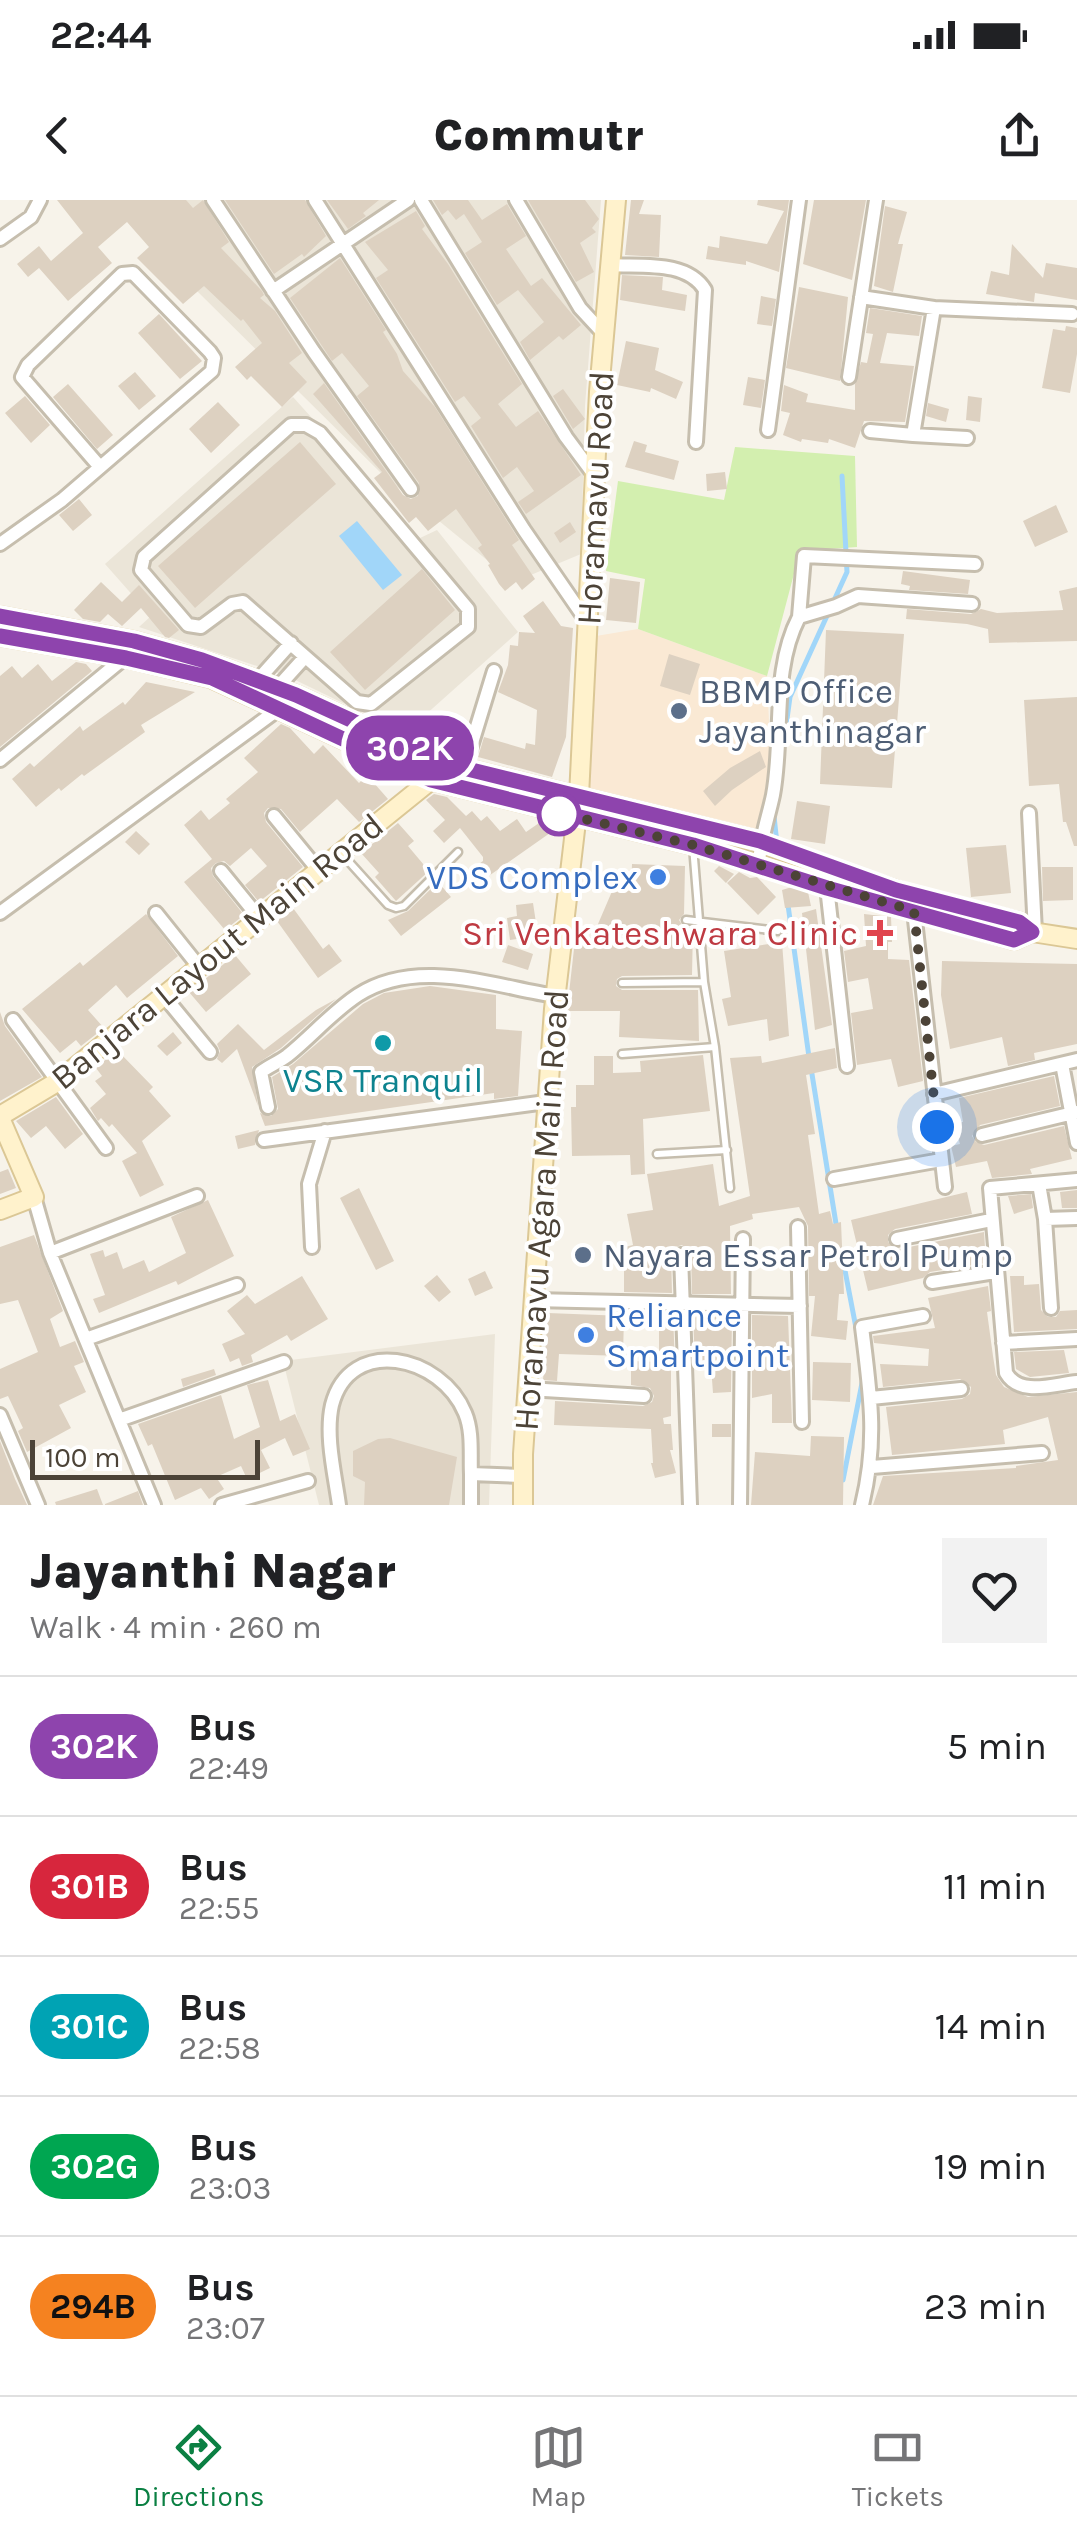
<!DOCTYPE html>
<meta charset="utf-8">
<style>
body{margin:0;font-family:Karla,sans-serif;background:#f2f2f2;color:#202124;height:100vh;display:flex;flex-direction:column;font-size:38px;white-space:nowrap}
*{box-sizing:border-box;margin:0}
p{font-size:32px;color:#757577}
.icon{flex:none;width:55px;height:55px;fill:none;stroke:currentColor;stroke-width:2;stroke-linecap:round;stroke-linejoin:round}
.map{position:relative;height:1305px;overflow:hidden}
.panel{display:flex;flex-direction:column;background:#fff;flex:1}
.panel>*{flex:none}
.badge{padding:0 20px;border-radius:32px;font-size:35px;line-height:65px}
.scale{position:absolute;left:30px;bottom:25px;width:230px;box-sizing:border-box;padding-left:10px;border:5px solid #4c4337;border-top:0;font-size:28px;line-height:35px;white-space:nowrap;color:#4c4337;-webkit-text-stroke:8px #fff;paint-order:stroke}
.you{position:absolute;width:50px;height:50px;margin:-25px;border:8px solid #fff;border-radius:50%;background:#1a73e8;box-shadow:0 0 0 15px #1a73e833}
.map>.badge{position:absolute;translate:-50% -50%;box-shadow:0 0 0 5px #fff}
.round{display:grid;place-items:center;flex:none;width:105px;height:105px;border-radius:0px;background:#f2f2f2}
.overview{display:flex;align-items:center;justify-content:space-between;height:170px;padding:0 30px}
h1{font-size:48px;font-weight:800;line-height:75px}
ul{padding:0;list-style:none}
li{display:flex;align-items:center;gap:30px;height:140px;padding:0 30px;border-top:2px solid #e0e0e0}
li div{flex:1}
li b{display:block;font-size:38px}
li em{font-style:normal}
li .badge{min-width:110px;font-weight:700;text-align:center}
.status{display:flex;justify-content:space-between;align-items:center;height:70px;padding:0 50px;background:#fff;direction:ltr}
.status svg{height:28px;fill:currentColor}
header{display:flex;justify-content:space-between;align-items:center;height:130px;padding:0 30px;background:#fff;font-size:45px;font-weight:800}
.tabs{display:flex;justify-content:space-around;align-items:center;height:140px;border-top:2px solid #e0e0e0;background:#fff;font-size:28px;color:#757577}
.tabs a{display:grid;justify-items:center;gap:5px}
.tabs .on{color:#0b8043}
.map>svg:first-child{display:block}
</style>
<div class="status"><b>22:44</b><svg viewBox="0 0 49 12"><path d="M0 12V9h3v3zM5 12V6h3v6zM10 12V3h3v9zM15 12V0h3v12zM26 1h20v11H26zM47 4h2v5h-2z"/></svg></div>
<header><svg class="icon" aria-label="back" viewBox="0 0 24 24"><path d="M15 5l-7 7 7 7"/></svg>Commutr<svg class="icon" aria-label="share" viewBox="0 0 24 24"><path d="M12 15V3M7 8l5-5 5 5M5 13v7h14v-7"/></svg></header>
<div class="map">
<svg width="1077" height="1305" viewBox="0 0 1077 1305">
<rect width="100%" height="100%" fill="#f7f3ea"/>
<path fill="#ebe5d8" d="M125,0h476l-16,206 -4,148 -67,28 -129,-105 -187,-185z
M293,197l127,141 17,-8 81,102 -113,101 -118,-57 -148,-49 12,-11 -46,-52z
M495,1134l-6,171h-170l-36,-144z"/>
<path fill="#fae9d4" d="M638,429l129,47 4,93 -15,60 -172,-38 12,-155z"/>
<path fill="#d3efaf" d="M735,247l120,9 2,91 -57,4 -33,125 -129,-47 7,-50 -39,-8 12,-90 106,19z"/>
<path fill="#a1d6f9" d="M357,321l45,54 -19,15 -44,-54z"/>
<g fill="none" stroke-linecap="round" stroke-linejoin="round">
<path stroke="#a1d6f9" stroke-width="5" d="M784,541l6,-44 57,-125 -5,-96
M774,616l3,28
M788,705l21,152
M811,868l26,162
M842,1055l15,78
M843,1280l20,-102"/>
</g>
<path fill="#ddd1c1" d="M57,0h129l7,8 10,-8 26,42 -8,6 41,43 2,4 -4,3 15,13 27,42 -13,10 18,19 -25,25 -31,-31 -4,4 -12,-13 27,-24 -19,-24 -2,2 -37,-35 -21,18 -46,-46 12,-11 -22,-25 -29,25 14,16 -44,38 -29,-33 -11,9 -11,-13 22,-18 12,15 32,-28z
M225,0h80l21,36 -22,21 -2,-3 -28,20z
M327,0h52l-16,13 3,3 -18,13z
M433,0h35l14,20 25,-16 19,32 -20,13 25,37 11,-8 39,47 -18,15 -4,-4 -29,24 -10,-18 24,-20 -26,-32 -21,15 -32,-52 17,-11 -18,-28 -8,6 -8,-10 -6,5z
M528,0h57l14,19 -7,9 4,4 -16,11 14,29 -18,10z
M631,0h13l-5,14 22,1 -2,42 -34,-2z
M758,0h31l-10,72 -33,-11v4l-40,-6 2,-13 11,2 1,-12 47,8 17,-33 -27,-6z
M814,0h52l-14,80 -49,-16z
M885,6l22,6 -9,32h5l-10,48 -19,-6z
M416,11l9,15 -3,3 26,35 74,120 -24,20 18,23 22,-16 43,64 -55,39 -8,-12 16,-11 -17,-24 -14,11 -32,-52 10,-8 -17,-22 -9,6 -79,-124 12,-8 -23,-28z
M1012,44l31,34 3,-15 31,5v32l-42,-7 -1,9 -48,-8 5,-23 18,4z
M340,58l46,72 -3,2 14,22 6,17 32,36 84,133 -7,5 23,34 -13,11 -6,-8 -11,9 -6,-7 -11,-19 2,-1 -12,-16 4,-3 -26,-36 -28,22 -12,-14 -7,6 -35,-45 8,-6 -69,-78 11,-11 79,112 8,4 7,-3 1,-13 -62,-87 12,-10 -27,-33 -10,8 -42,-63z
M622,75l41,2 -1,13 25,5 -2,16 -65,-11z
M799,87l49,10 -8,84 -54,-13z
M761,96l15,3 -4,27 -15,-2z
M870,108l52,8 -3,20 -32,-3 -7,30 34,3 -9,56 -41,-1 -9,27 -26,-9 -1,4 -26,-4 -1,3 -18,-7 7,-22 -9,-2 3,-26 24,9 -2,8 49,8v-26l6,-22 6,1 6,-29 -7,-1z
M159,114l43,47 -22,18 -42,-46z
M1066,126l11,2v26l-7,39 -28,-5 11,-59 12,2z
M626,141l33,7 -4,22 28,12 -7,17 -25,-11 -1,4 -33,-7z
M135,172l21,24 -17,14 -21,-24z
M748,177l17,3 -4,28 -18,-3z
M68,184l45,51 -16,14 -44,-52z
M563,189l22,30 -12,10 -20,-33z
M25,196l25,29 -19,18 -26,-30z
M968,196l14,2 -2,24 -14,-2z
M218,202l22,23 -29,28 -22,-24z
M928,203l21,6 -3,13 -20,-6z
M634,241l13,4 -2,7 34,9 -5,19 -49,-13z
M300,242l36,42 -141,124 -37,-42z
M725,272l2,17 -20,2 -1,-17z
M79,299l13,16 -19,16 -14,-16z
M1056,305l12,27 -33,15 -12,-26z
M570,322l6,10 -16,11 -6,-10z
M422,369l33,41 -90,80 -35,-38z
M903,371l67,9 -2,14 -59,-4 1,-4 -9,-2z
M610,378l30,4 -4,41 -30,-3z
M101,382l21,20 17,-17 40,45 -10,8 -4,-1 -24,-29 -19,18 -14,-12 -8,8 -17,-3 -9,-9z
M1077,387v54l-88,2 -1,-14 -21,-5 -61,-5 1,-10 64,5 10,-5 16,4 66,-3 -4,-19z
M543,401l18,25 12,2 -7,109 -14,40 -74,-20 6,-20 41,12 1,-6 9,2 2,-35 -39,-18 10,-27 2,-20 8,1 1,-14 16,1 -12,-17z
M826,430l78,4 -12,154 -72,-4z
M669,454l31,10 -10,31 -30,-9z
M76,462l10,2 6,7 -92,76v-71l12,-10 10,12 16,-14 14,17z
M146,482l49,10 -54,33 4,7 -61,44 -2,-2 -21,17 -2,-3 -23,19 -24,-28 18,-16 4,4 46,-41 3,5 40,-29 2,3z
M1077,497v149h-3l-8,-24h-3l-4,-38 -30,2 -5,-86z
M281,524l9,4 24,26 9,-9 36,38 8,-8 21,24 -29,23 -22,-23 -37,33 -19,-23 -13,-1 -4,5 2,9 37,45 -44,35 -14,-17 22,-19 -16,-18 -21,18 -6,-5 -8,2 -5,5 2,8 31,39 -19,15 -41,-48 28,-23 -28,-34 17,-15 8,10 21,-17 -4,-4 32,-27 -14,-14z
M450,528l15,5 -5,14 -15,-5z
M760,551l6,16 -34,23 -17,16 -12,-15 27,-23z
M434,594l13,3 19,19 6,-5 9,10 6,-5 13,15 17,-12 9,13 16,-11 8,12 -74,52 -8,-13 15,-11v-4l-23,-29 -16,15 -11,-12 12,-11 -19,-20z
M797,601l33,5 -5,38 -34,-5z
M398,623l16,18 -6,5 21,25 -33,30 -21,-24 4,-4 -18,-20z
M136,631l14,13 -11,11 -14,-13z
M1006,645l5,48 -40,4 -5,-49z
M632,664l53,2 -1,48 -5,6 4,6 10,2 -1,47 -70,1 -5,3 -1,7 6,4h76l1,51 -80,-4 1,-26h-53l8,-71 11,4 2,-8 4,2 21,-49 18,2z
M719,666l15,8 -8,9 -12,-12z
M1042,667h31v33l-30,1z
M739,672l11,6 7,-1 19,20 -18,18 -31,-32z
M438,682l13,15 -50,39 -13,-16 20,-9z
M792,687l16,5 3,14 -26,2 -3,-18z
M533,703l5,33 -28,4 -3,-22 10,-2 -1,-11z
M293,708l30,41 6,-5 13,17 -24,17 -41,-57z
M816,709l16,116 -17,5 -13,-117z
M146,714l32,42 -51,42 -11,-13 -28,25 16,18 -23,18 -5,-6 -16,13 -38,-44 58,-47 3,4z
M864,714l27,3 1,25h-4v17l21,1 14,121 -25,6 -7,-28 -34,6 -6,-52 22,-4 -5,-31 -20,4 -4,-31 22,-5z
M782,742l7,94 -20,5 -2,-22 -39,7 -6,-27 9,-2 -7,-46z
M508,745l25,9 -5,16 -26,-8z
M235,755l16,19 -45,38 -17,-20z
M942,761l135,3v80l-43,9 1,7 -27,6 -6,-29 -52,12 -9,-54z
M430,786l66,9v34l26,2 -4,65 -24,3v-6l-229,33 -5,-13 11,3 7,-7 -6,-32 21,-13 70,-60 21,-11z
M336,799l-55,49 -29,19 6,39 -21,-57 -15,14 -5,-4 3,-8 -3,-7 21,-20 26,26 52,-40z
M0,812l5,14 37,51 -42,24z
M173,832l9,11 -15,13 -10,-10z
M835,848l2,20 -31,7 9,59 -7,1 11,79 11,-3 3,13 8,-2 3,72h-5l-2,26 11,1 -2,19 -35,-4 4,-40h-6l-1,-70 -9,-19 -47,7 1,5 -23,7 1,68h-39l-1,-40 -9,-9 -7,2 -4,7 1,39 -48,-1v-25h6l-5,-20 8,-2 -6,-31 26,-4 -6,-36 66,-10 6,42 31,-10 -20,-138 31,-2 1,7z
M117,850l36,37 -4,4 22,25 -29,25 22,44 -24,12 -18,-36 15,-8 -25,-29 -3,3 -8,-9 -3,3 -8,-13 16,-14 -11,-13 7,-5 -6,-8z
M703,855l7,56 -67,8 2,55 -14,1 -1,-20 -58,1 -1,-49h5v-22h18v-29h19v17l28,-1 -1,-11z
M1054,876l6,30 -80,19 -8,11 4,6 8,3 80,-19 8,33 -42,10 2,5 -40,4 -5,-17 -31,6 -5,-21 9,-2 -6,-21 9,-1 -4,-24z
M56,897l27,37 -18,15 -19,-23 -15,12 -15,-17z
M259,930l-4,15 -17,4 -3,-13z
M8,969l8,19 -16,6v-22z
M359,988l35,73 -18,9 -36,-72z
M1077,990v18h-15l-2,-16z
M967,992l5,22 -77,15 -7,6v7l11,7 85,-17 2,31 -56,9 -7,6 -55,13 -17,-71z
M1031,994l2,14 -19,6 -6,-18z
M208,1000l26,56 -56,29 -2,-4 -77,32 -6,-14 12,-4 -15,-41 13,-4 2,7 12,-5 6,17 21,-9 5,12 37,-19 -15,-36z
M34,1035l29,76 -13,8 10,28 15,-6 9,21 -10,4 12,26 -27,13 12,23 -44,24 -9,-21 5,-3 -15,-32 -8,3v-30l38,-17 -20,-52 -18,4v-57z
M485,1071l8,17 -18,8 -7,-17z
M437,1075l14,17 -12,10 -15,-16z
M302,1076l26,43 -37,22 -4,-6 -36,20 2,7 -11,4 -3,-8 -9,4 -8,-18 23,-10 -18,-23 20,-16 8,9z
M1010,1076h14v9l15,-1 2,26 7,7h8l4,-6 17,-1v19l-63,3z
M988,1086l3,25 -4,1 6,44 3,19 8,12 24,10 49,-5v113h-204l10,-29 133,-8v-2l42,-6 -10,-43 -45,13 2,14 -113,11 -6,-48 76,-8 8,-5 1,-7 -11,-8 -77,8 -3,-23 48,2 1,-17 -55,-6 -1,-7 62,-8 -7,-30z
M548,1113l76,3 -1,40 -64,-2 -2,27 -14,-1z
M659,1113h14l2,53h-4v50l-8,2 1,6h7l2,26h-3l6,23 -21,5 -4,-15h2l-2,-34 -97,-4 1,-24 88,5 9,-4 2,-6 -4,-8 -19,-3v-24l28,1z
M693,1114h39l-1,78 -18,1 -2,-27 -16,-2z
M752,1115l36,1 4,107h-20v-29l-20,4z
M1064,1150l5,23 -39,4 -14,-8 -2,-17z
M813,1162l38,1 -1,39 -38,-2z
M214,1169l2,6 -33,12 -2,-8z
M268,1180l12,41 15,-7 15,35 -17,7 -8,-18 -24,12 9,18 -23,11 -6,-13 -25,11 8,12 -15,10 -8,-11 -26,12 -23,-56 -4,2 -10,-22 83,-29 13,44 26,-12 -13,-42z
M712,1224h19v13h-19z
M811,1236l33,1 -1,68h-92l4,-53 55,4z
M390,1238l67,19 -8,48h-85l1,-23 -12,-6v-25l25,-12z
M0,1241l15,38 12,26h-27z
M97,1289l6,16h-47l-1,-3z
M138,1291l5,14h-38v-1z"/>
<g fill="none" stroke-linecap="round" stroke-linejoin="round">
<g stroke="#c6beae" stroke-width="11">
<path id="lane" d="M693,646l11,136 11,65 15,141
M342,654l46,51 8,3 8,-2 54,-54
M686,720l92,11
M622,783l82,-1
M622,854l93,-7
M657,954l70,-4"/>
</g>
<g stroke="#c6beae" stroke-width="18">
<path id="street" d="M213,0l101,152 97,137
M315,0l209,330 64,93
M421,0l145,237 29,39
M516,0l64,108 24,26
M0,39l31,-22 9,-17
M610,65c31,2 77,-5 95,25l-9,152
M273,91l135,-91
M861,97l73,11 138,6
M934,108l-21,127 54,3
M849,177l27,-177
M291,225h15l14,8 148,176v18l-97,77 -14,-2 -114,-100 -11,2 -31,23 -13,-2 -47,-55 3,-13z
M768,230l31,-230
M870,231l43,4
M0,344l62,-44 150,-129 2,-13 -4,-6 -77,-79 -11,1 -94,91 -6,12 78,90
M799,417l5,-61 171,8
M257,481l34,-38
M277,488l28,-31
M0,560l129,-106
M464,569l30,-98
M1029,613l6,119
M274,616l45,55
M759,664c1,-25 9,-45 14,-69 11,-59 -2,-124 26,-178l37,-11 22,-10 114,8
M221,671l39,48
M827,687l20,179
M914,711l31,276
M0,713l280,-205
M156,713l44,55
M164,796l46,56
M13,820l93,128
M1062,864l15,79
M934,894l143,-34
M268,907l-7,-35c8,-6 18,-10 26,-16 24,-19 45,-44 71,-61 59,-38 134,-9 197,1
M982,935l95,-23
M264,940l282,-38
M834,979l107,-19
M1077,980l-87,8 16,185c14,24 48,11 71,9
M1039,984l6,35
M34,997l16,56 104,252
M798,1027l4,195
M897,1039l94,-19
M312,1047l-3,-63 16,-53
M50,1053l147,-57
M681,1055l9,250
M932,1082l63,-10
M533,1100l267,6
M1051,1108l-6,-89 32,-1
M86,1139l151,-54
M1003,1143l74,-4
M528,1189l116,7
M871,1198l90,-9
M0,1215l38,90
M119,1220l165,-58
M872,1267l170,-14
M222,1305l86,-24
M339,1305c-4,-30 -14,-69 -7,-100 18,-70 109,-50 133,8 8,19 5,42 6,61l52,2
M471,1305v-31
M740,1305l3,-266
M862,1305c16,-65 8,-113 0,-178l61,-11"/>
</g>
<g stroke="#dbc795" stroke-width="22">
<path id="secondary" d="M0,416l134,25 68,19 94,35 151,69 312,77 68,27 103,33 89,21 13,10 45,7
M0,436l127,22 84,20 220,102 262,65 321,95 18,-8
M0,916l57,-34 374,-302
M0,918l34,79 -34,13
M523,1305v-51l31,-445 25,-213 20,-404 17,-192"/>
</g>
<use href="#lane" stroke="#fff" stroke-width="6"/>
<use href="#street" stroke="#fff" stroke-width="12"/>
<use href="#secondary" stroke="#fff2cc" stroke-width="18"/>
</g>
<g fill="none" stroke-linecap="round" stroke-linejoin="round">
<g stroke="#fff" stroke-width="22">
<path id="line" d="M0,416l134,25 68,19 94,35 151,69 313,77 136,49 123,32 13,10 -18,8 -187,-52 -134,-43 -262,-65 -219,-102 -86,-20 -126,-22"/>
</g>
<use href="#line" stroke="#8e44ad" stroke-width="15"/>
<path stroke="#4c4337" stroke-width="10" stroke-dasharray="0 18" d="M559,614l-12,-4 146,35 221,66 23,216"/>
</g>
<g fill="#5c6f8a" stroke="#fff" stroke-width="4">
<circle cx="679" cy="511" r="10"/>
<circle cx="583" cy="1055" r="10"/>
</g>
<circle fill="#fff" stroke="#8e44ad" stroke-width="5" cx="559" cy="614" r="20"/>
<g fill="#3f7fe0" stroke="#fff" stroke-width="4">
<circle cx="658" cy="677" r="10"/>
<circle cx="586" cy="1135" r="10"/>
</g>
<path fill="#e0444e" stroke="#fff" stroke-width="4" d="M875 718h10v10h10v10h-10v10h-10v-10h-10v-10h10z"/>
<circle fill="#0f9aa8" stroke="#fff" stroke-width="4" cx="383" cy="843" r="10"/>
<g text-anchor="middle" stroke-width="8" stroke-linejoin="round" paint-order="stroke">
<g font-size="35" fill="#4c4337" stroke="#fff">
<text transform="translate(595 298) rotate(-87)" y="12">Horamavu Road</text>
<text transform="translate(217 751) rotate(-39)" y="12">Banjara Layout Main Road</text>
<text transform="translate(541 1010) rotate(-86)" y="12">Horamavu Agara Main Road</text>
</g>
<g font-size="35" fill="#4e5e75" stroke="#fff" text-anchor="start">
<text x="699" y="503">BBMP Office<tspan x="699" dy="40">Jayanthinagar</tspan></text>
<text x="603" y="1067">Nayara Essar Petrol Pump</text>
</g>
<g font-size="35" fill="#366cbe" stroke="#fff" text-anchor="end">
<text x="638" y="689">VDS Complex</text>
<text x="606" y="1127" text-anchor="start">Reliance<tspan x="606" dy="40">Smartpoint</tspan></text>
</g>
<g font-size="35" fill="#be3a42" stroke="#fff" text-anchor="end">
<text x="858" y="745">Sri Venkateshwara Clinic</text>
</g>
<g font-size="35" fill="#0d838f" stroke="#fff">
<text x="383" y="892">VSR Tranquil</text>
</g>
</g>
</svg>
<div class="scale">100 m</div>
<div class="you" style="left:937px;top:927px"></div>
<b class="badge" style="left:410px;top:548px;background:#8e44ad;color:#fff">302K</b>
</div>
<section class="panel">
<div class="overview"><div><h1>Jayanthi Nagar</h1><p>Walk · 4 min · 260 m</p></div><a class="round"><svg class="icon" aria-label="heart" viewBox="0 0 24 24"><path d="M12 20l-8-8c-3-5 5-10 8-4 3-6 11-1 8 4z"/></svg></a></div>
<ul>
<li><span class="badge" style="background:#8e44ad;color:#fff">302K</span><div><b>Bus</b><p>22:49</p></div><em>5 min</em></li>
<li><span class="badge" style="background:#d7263d;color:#fff">301B</span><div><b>Bus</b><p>22:55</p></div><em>11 min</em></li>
<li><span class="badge" style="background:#00a3b4;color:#fff">301C</span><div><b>Bus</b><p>22:58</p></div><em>14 min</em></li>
<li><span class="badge" style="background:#00a651;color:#fff">302G</span><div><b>Bus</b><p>23:03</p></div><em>19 min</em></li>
<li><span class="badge" style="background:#f58220;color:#111">294B</span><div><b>Bus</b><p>23:07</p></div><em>23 min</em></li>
</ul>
</section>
<nav class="tabs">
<a class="on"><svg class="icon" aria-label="directions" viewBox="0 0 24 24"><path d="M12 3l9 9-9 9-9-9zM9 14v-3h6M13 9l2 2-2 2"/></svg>Directions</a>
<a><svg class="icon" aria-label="map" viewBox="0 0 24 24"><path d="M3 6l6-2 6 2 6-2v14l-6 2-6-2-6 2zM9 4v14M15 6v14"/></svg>Map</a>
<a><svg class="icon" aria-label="tickets" viewBox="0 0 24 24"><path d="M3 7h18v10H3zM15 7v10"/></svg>Tickets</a>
</nav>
